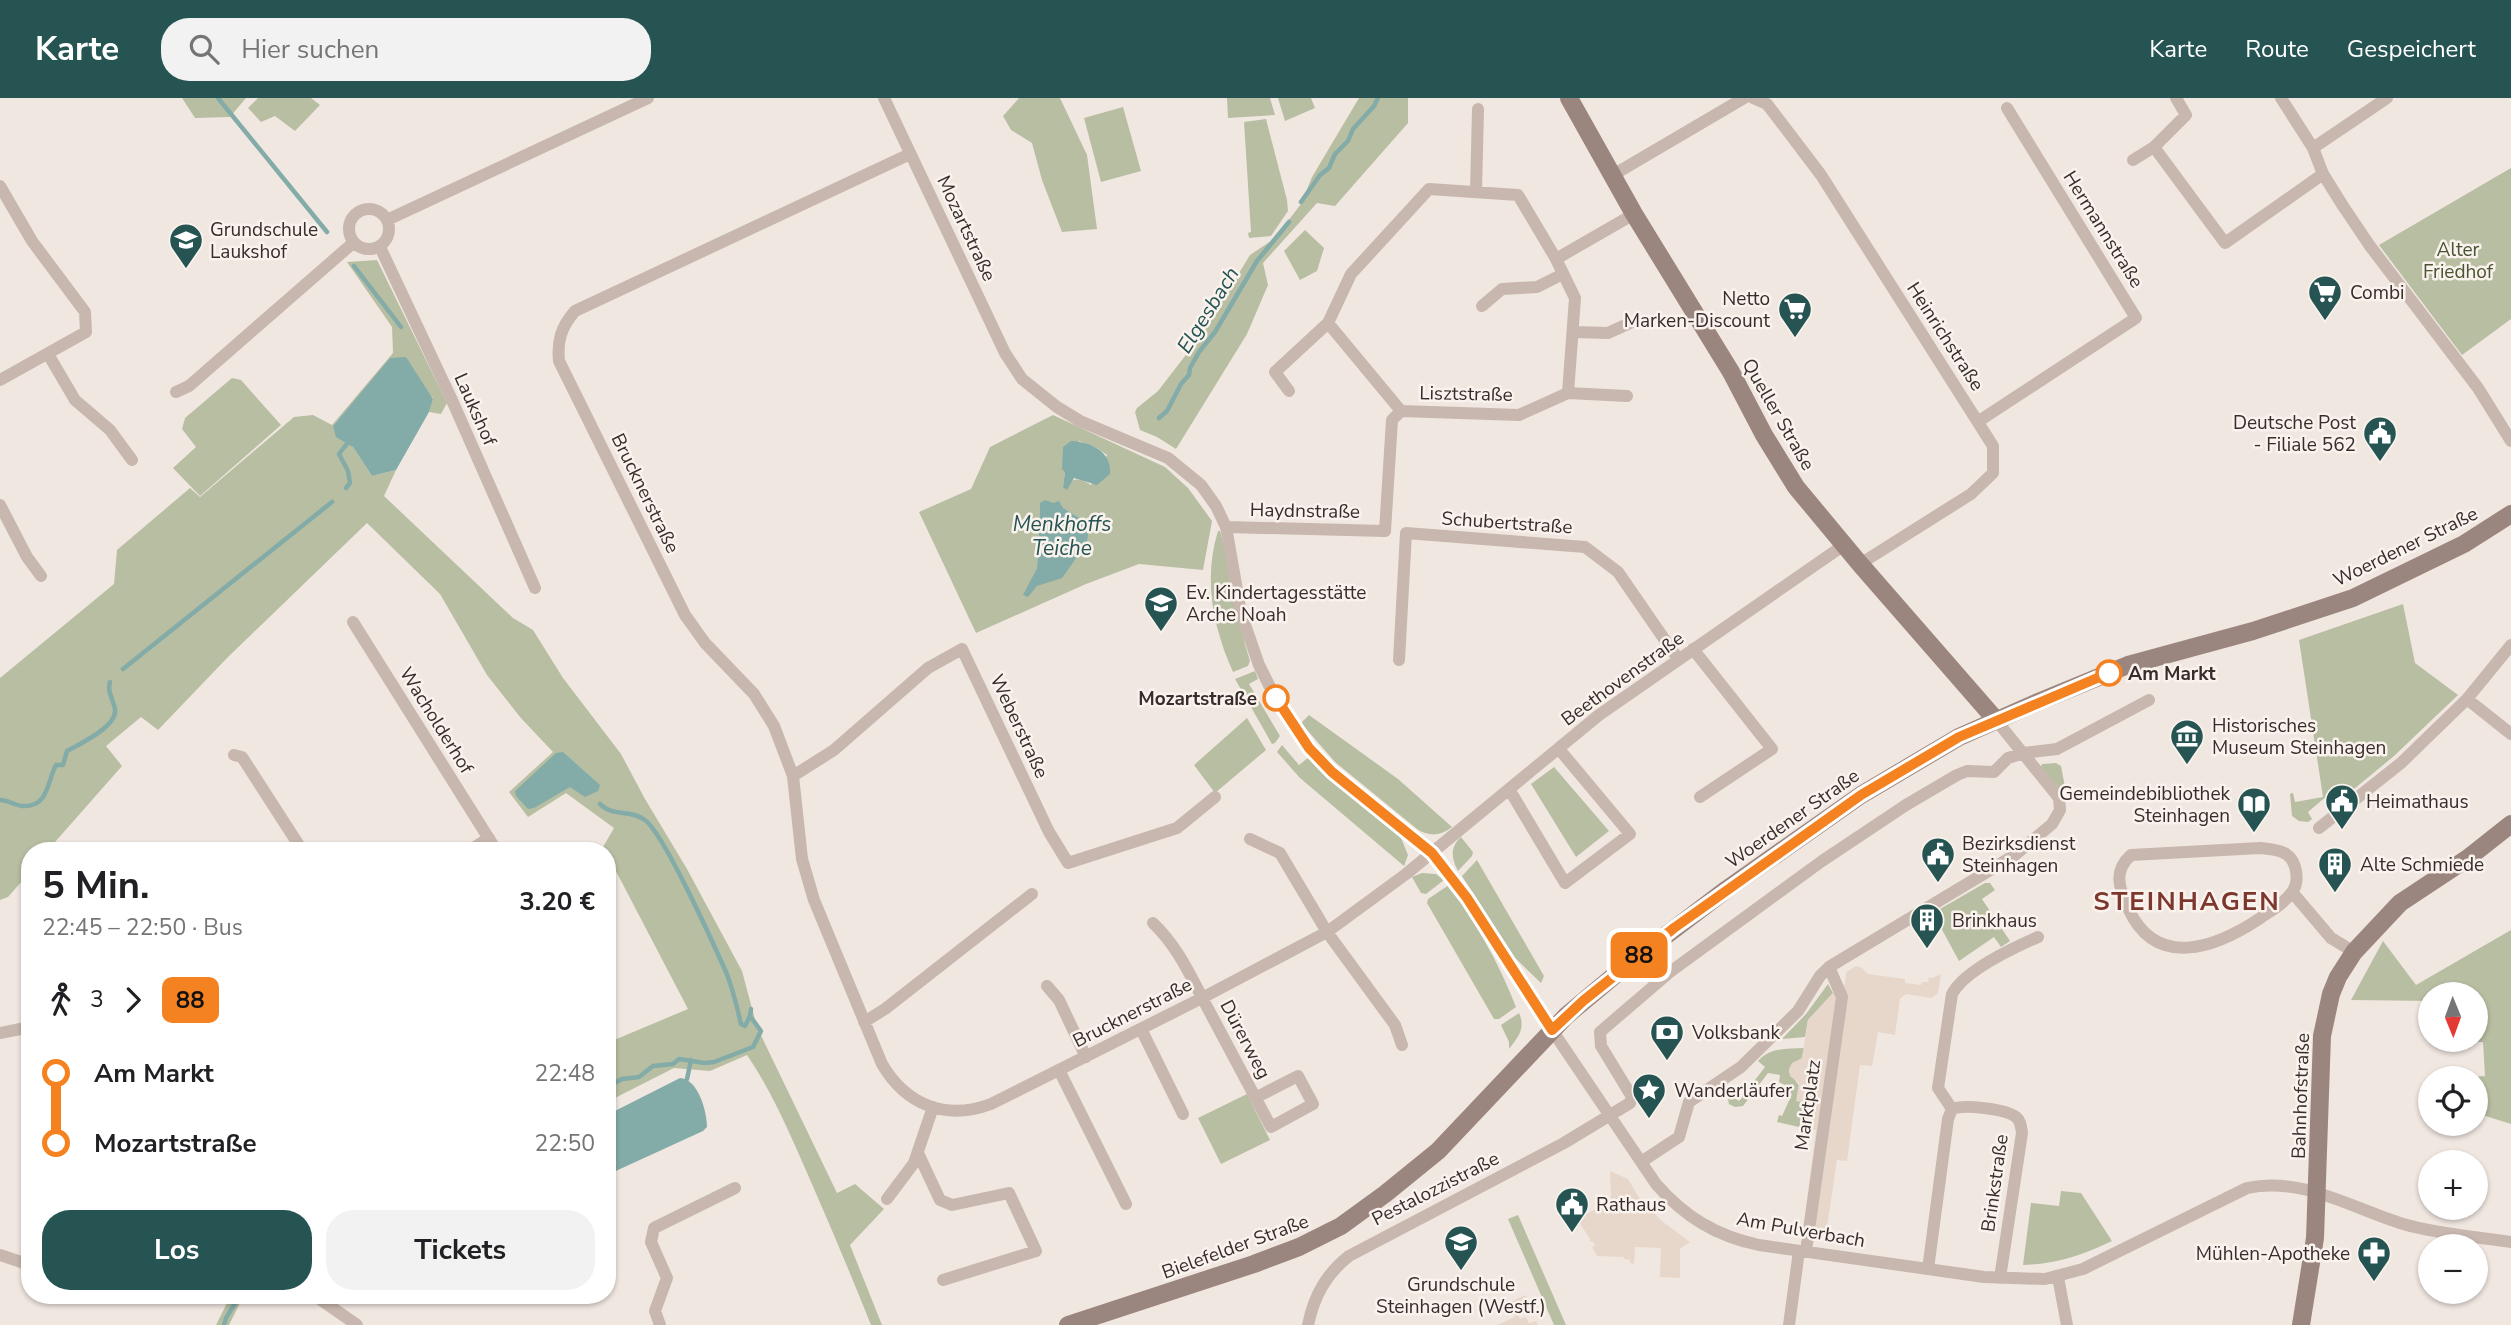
<!DOCTYPE html>
<html lang="de">
<meta charset="utf-8">
<style>
body{margin:0;font-family:"Nunito Sans",sans-serif;background:#f2f2f2;color:#202124;height:100vh;display:flex;flex-direction:column;font-size:26px;white-space:nowrap}
*{box-sizing:border-box;margin:0}
p{font-size:23px;color:#757577}
.icon{flex:none;width:38px;height:38px;fill:none;stroke:currentColor;stroke-width:2;stroke-linecap:round;stroke-linejoin:round}
.map{position:relative;flex:1;overflow:hidden}
.details{position:absolute;left:21px;top:744px;width:595px;height:462px;display:flex;flex-direction:column;background:#fff;border-radius:28px;box-shadow:0 2px 5px #0004}
.details>*{flex:none}
.badge{padding:0 14px;border-radius:10px;font-size:24px;line-height:46px}
.needle{width:46px;rotate:179deg}
.controls{position:absolute;left:2418px;top:884px;display:grid;gap:14px}
.controls a{display:grid;place-items:center;width:70px;height:70px;border-radius:50%;background:#fff;box-shadow:0 2px 5px #0004;font-size:35px}
.map>.badge{position:absolute;translate:-50% -50%;box-shadow:0 0 0 4px #fff}
.legs{display:flex;align-items:center;gap:10px;height:77px;padding:0 21px;font-size:23px}
.legs p{margin-inline-start:auto}
.head{display:flex;align-items:center;justify-content:space-between;height:119px;padding:0 21px}
h1{font-size:38px;font-weight:700;line-height:52px}
.action{display:flex;gap:14px;margin-top:auto;padding:14px 21px}
.action a{flex:1;height:80px;border-radius:28px;background:#255452;color:#fff;font-size:28px;font-weight:700;line-height:80px;text-align:center}
.action a+a{background:#f2f2f2;color:#202124}
ul{padding:0 21px;list-style:none}
li{display:flex;align-items:center;gap:24px;height:70px;font-size:26px}
li i{display:grid;place-items:center;width:10px;height:100%;margin:0 9px;background:currentColor}
li i::after{content:'';width:18px;height:18px;margin:-9px;border:5px solid;border-radius:50%;background:#fff}
li p{margin-inline-start:auto}
li:first-child i{background:linear-gradient(#0000 50%,currentColor 0)}
li:last-child i{background:linear-gradient(currentColor 50%,#0000 0)}
header{display:flex;align-items:center;gap:42px;box-sizing:border-box;height:98px;padding:0 35px;background:#255452;color:#fff}
header strong{font-size:33px}
nav{display:flex;gap:38px;margin-inline-start:auto;font-size:24px}
.search{width:490px;height:63px;background:#f2f2f2;display:flex;align-items:center;gap:18px;box-sizing:border-box;padding:0 24px;border-radius:28px;color:#757577;font-size:26px}
.map>svg:first-child{display:block}
</style>
<header>
<strong>Karte</strong>
<div class="search"><svg class="icon" aria-label="search" viewBox="0 0 24 24"><circle cx="10" cy="10" r="6"/><path d="M15 15l6 6"/></svg>Hier suchen</div>
<nav><a>Karte</a><a>Route</a><a>Gespeichert</a></nav>
</header>
<div class="map">
<svg width="2511" height="1227" viewBox="0 0 2511 1227">
<rect width="100%" height="100%" fill="#f1e7e1"/>
<path fill="#b8bea2" fill-rule="evenodd" d="M182,0h64l-16,19 -35,1z
M258,0h53l9,7 -25,26 -20,-15 -14,6 -13,-14z
M1019,0h41l27,57 10,74 -35,3 -20,-52 -10,-37 -21,-13 -8,-14z
M1227,0h43l5,17 -47,3z
M1278,0h33l4,10 -30,13z
M1359,0h49v25l-73,83 -18,-3 -54,60 5,22 -21,49 -71,115 -19,-12 -17,-7 -5,-18 2,-4 21,-17 44,-57 48,-79 24,-16 27,-35 11,-27z
M1123,9l18,64 -40,11 -17,-64z
M1266,21l21,81 1,11 -17,25 -22,2 -1,-5 3,-1 -7,-110z
M2511,70v151l-49,36 -83,-110z
M1305,132l19,18 -7,23 -17,9 -16,-29z
M377,162l70,143 -6,11 -12,-2 4,-14 -42,-40 -58,68 20,21 19,29 24,-6 -12,26 129,122 20,12 30,48 58,76 24,45 42,70 55,102 15,56 80,166 18,-9 29,25 -34,36 32,80h-11c-20,-50 -41,-100 -63,-150 -18,-41 -36,-83 -61,-120l-37,16 -36,-3 -67,34v-59l81,-34 -81,-155v-4l-4,-3 11,-19 -48,-35 -38,24 -19,-25 44,-40 -33,-35 -33,-42 -47,-81 -73,-71 -139,134 -70,73 -17,-13 -35,29 16,20 -74,84h-18v22l-22,25 -8,3v-222l114,-94 3,-34 73,-62 10,9 94,-80 19,-2 19,10 61,-72 -1,-26 -45,-65z
M232,280l9,2 40,45 -81,71 -27,-28 23,-21 -14,-18 3,-11z
M1053,317l112,52 23,21 24,33 -9,49 -64,-6 -53,20 -110,49 -57,-121 52,-23 19,-42zM1079,343l18,7 10,7 -16,30c-13,-8 -17,-7 -28,2l2,-15zM1054,405l29,17 -46,66 -13,9 13,-27 3,-64z
M1218,433h2c12,43 16,87 30,130l-2,5 -15,6c-20,-45 -30,-93 -15,-141z
M2403,506l12,59 43,32 -64,61 -40,33 -13,-5 -33,28 4,7 -4,3 -9,-1 -7,-5 -2,-22 3,-1 2,9 28,-5 -24,-157z
M1255,573l3,8 -9,5 31,52 -5,7 -3,1 -37,-65z
M1309,617l89,64 54,48c-11,9 -23,10 -35,2l-82,-67 -34,-39z
M1247,620l19,32 -51,43 -21,-28z
M1282,647l17,20 10,-8 19,20 73,61 7,17 -4,11 -104,-88 -23,-26z
M2056,665l5,3 4,21 -4,4 -20,-24 1,-3z
M1554,669l55,64 -33,26 -45,-73z
M1461,739l12,15 -1,4 -14,15c-7,-13 -8,-24 3,-34z
M1477,762l67,116 -3,7 -26,-25 -53,-82z
M1422,775l14,1 8,6 -18,14 -5,-1 -9,-16z
M1985,785h5l5,7 -13,9 28,42 -9,6 -7,-10 -35,24 -26,-48z
M1449,787c27,38 50,78 67,122l-17,12h-5l-67,-116 1,-4z
M2511,832v194l-35,-11v-35h-22l31,-2 -2,-34h-13l-1,-2h7v-46h-45v7l-80,-1 32,-59 33,44z
M1828,886l5,9 -25,27 -3,17 -23,2 24,-25z
M1519,915c7,16 -1,24 -10,36v-7l-8,-17z
M1804,950l-2,10 -13,11v3l23,31 -4,26 -31,-7 2,-7 3,1 10,-22 -7,-4 2,-4 -8,-4 1,-7 -12,-2 -25,33 -8,1 -6,-3 -1,-5 3,-4 8,6 26,-34 -7,-6c13,-14 29,-12 46,-13z
M1247,996l23,46 -49,24 -23,-46z
M2061,1093l20,2 31,48c-29,14 -56,23 -89,24l8,-62 28,3z
M1518,1117l48,110h-12l-46,-106z
M231,1197h13l-15,30h-13z"/>
<path fill="#e7d7ca" d="M1856,868l6,2 6,6 37,5v4l16,2 1,-3h6l1,-5 3,1 9,-4 -3,19 -6,5 -26,-4 -6,5 -5,36 -17,-3 -6,34 -12,-1 -13,96 -10,-1 -11,74 -23,-4 13,-100 -8,-1 4,-25 -16,-3 3,-18 -9,-7 -1,-7 3,-6 10,-5 6,-38 25,-27 12,-9 1,-12z
M1610,1073l18,8 12,20 23,23 27,20 -10,7v29l-20,-1 1,-29 -26,-1 -1,17 -4,-1v-3l-6,-1v-2l-27,-1 -5,-9 3,-1 -1,-3 -2,-2 -2,1v-3l-13,-20 34,-18z
M1526,1197l4,10 -13,6 3,8 6,-2 3,6 7,-2 2,4h-41l18,-8 -5,-15z"/>
<path fill="#83aba8" d="M406,259l27,42 -4,13 -33,58 -24,6 -19,-29 -17,-10 -3,-11 57,-68z
M1071,343c21,1 41,11 39,33l-13,11 -23,-7 -7,12 -4,-3 2,-15 -3,-3 1,-22z
M1045,402l8,3 6,-2 4,7 20,12 5,14 -1,9 -25,35 -25,8 -9,11 -5,-2 14,-27 3,-65z
M563,654l37,33 -2,6 -13,6 -15,-10 -36,21 -6,1 -12,-13 -1,-5 41,-38z
M680,980c18,1 27,33 27,49l-4,4 -96,44v-60z"/>
<g fill="none" stroke-linecap="round" stroke-linejoin="round">
<path stroke="#83aba8" stroke-width="4.5" d="M218,0l109,134
M1301,104l19,-27 9,-7 6,-14 13,-13 5,-12 21,-23 4,-8
M354,168l47,61
M1159,320l8,-7 14,-27 8,-9 1,-7 9,-16 16,-20 42,-71 32,-39
M346,390l4,-5 -2,-12 -9,-17 10,-13
M123,571l209,-167
M0,702c8,0 14,5 22,6 27,2 25,-25 34,-41h7l4,-14c13,-7 51,-25 48,-42 -2,-10 -8,-17 -5,-27
M600,706c12,13 31,5 45,16 19,14 69,125 81,152 7,17 11,35 15,52l4,2 5,-10
M687,981l4,-19
M607,989l15,-8 17,-2 14,-11 20,-2 6,-5 26,4 9,-1 39,-15 8,-16 -11,-15 1,-7
M224,1227l2,-7 14,-23"/>
<path stroke="#c8b7ae" stroke-width="12" d="M884,0l121,255 17,26 35,28 23,14 88,37 33,27 15,21 10,21 15,86 18,52 15,30 35,53 23,24 80,63 20,18 21,26 99,151 104,154c29,33 60,52 103,61l225,32 61,2 38,-10 164,-81c55,-12 104,20 156,36 35,10 73,13 108,18
M1753,0l14,6 54,71 172,271v27l-22,21 -111,70
M2176,0l10,17 -32,32 71,96 98,-69
M2281,0l32,50 10,26 20,32 27,40 108,142 33,53
M2313,50l74,-50
M910,56l-335,157c-14,16 -18,30 -16,50l126,254 20,28 49,51 20,32 19,50 9,83 12,41 68,164c24,41 64,57 109,40l211,-106 125,-66 79,-58 193,-159 245,-170
M2133,62l21,-13
M1613,77l131,-77
M0,88l32,55 53,71 1,20 -86,48
M1476,94l2,-83
M349 131a20 20 0 1 1 40 0a20 20 0 1 1-40 0Z
M387,122l261,-122
M380,149l71,151 84,190
M1556,161l19,39 -7,95
M1482,208l20,-17 35,-2 26,-13
M1328,225l23,-49 78,-85 89,6 38,64 78,-45
M1573,234l35,1 22,-10
M48,256l27,46 35,30 22,30
M176,294l13,-6 164,-143
M1401,313l118,4 49,-22 59,3
M1979,323l157,-103 -129,-210
M0,407l27,52 14,19
M1226,429l159,4 7,-111 9,-9 -73,-88 -53,49 14,19
M353,524l143,228
M1693,551l79,100 -72,48
M1399,562l7,-127 179,14 33,25 60,87
M2467,601l44,35
M234,657l8,2 60,93
M793,678l41,-26 94,-82 34,-19 87,183 19,31 109,-35 38,-31
M1509,691l56,94 65,-49 -71,-85
M2319,730l82,-65 66,-64 44,-54
M1250,741l30,14 47,79 68,93 7,20
M2260,750c8,1 19,1 26,6 11,7 14,28 6,38 -8,12 -22,19 -33,27 -44,29 -103,51 -131,-11 -9,-20 -15,-37 3,-53z
M470,752l19,-12
M2292,794l39,46 23,14
M1153,825c25,24 37,52 53,82 22,41 43,81 65,122l42,-23 -15,-28 -43,22
M1047,888l12,14 27,57
M864,924l21,-13 147,-115
M1141,931l42,85
M0,935l30,-6
M1059,972l67,134
M1952,1011l-14,-21 14,-94c13,-24 61,-46 86,-57
M918,1055l22,47 12,5 57,-12 27,58 -93,29
M1641,1064l38,-25 10,-35 52,-35 57,-56 22,-35 9,-9 186,-112 37,-31 8,-14 -1,-12 -63,-78
M887,1101l27,-36 19,-56
M1806,1153l36,-254 -13,-30
M0,1157l30,10
M1928,1171l20,-150 4,-10c11,-5 54,0 64,8 5,4 5,10 6,16l-22,145
M2058,1179l9,48
M314,1197l43,30
M660,1227l-5,-14 12,-33 -16,-36 3,-14 81,-40
M1308,1227c6,-29 18,-51 41,-69l215,-113 66,-40 2,-6 -31,-51 -1,-14 70,-60 152,-111 84,-56 51,-30 10,-4 27,1 14,-14 16,-5 33,-4 92,-49
M1789,1227l10,-74"/>
<path stroke="#9b867f" stroke-width="18" d="M1569,0l65,116 97,158 33,63 32,52 64,77 136,156
M1068,1227l186,-61 45,-17 42,-21 44,-32 53,-43 128,-135 61,-51 100,-76 134,-94 98,-58 79,-35 90,-37 125,-34 100,-33 111,-54 47,-30
M2301,1227l14,-87 7,-202 9,-42 7,-17 16,-25 46,-49 68,-45 43,-34"/>
</g>
<g fill="none" stroke-linecap="round" stroke-linejoin="round">
<g stroke="#fff" stroke-width="16">
<path id="line-1" d="M1276,600l33,50 23,24 100,81 35,45 85,132 31,-29 91,-73 187,-133 98,-58 150,-64"/>
</g>
<use href="#line-1" stroke="#f58220" stroke-width="10"/>
</g>
<defs>
<g id="school-pin" transform="scale(1.75)"><path d="M0 17L-7.5 6A9.5 9.5 0 1 1 7.5 6Z" fill="#255452" stroke="#f9f2ed"/><path d="M0-5L7-2L0 1L-7-2ZM-4 1L0 2.5L4 1V4Q0 6-4 4Z" fill="#fff"/></g>
<g id="supermarket-pin" transform="scale(1.75)"><path d="M0 17L-7.5 6A9.5 9.5 0 1 1 7.5 6Z" fill="#255452" stroke="#f9f2ed"/><path d="M-6-5.5h2.5l.6 2H6L4.5 2H-2.5L-4.4-4H-6ZM-1.5 3.2a1.3 1.3 0 1 0 .1 0ZM3 3.2a1.3 1.3 0 1 0 .1 0Z" fill="#fff"/></g>
<g id="civic-pin" transform="scale(1.75)"><path d="M0 17L-7.5 6A9.5 9.5 0 1 1 7.5 6Z" fill="#255452" stroke="#f9f2ed"/><path d="M-.6-6.5H3V-4.5H.6V-3L4-1V1h2V6H-6V1h2V-1L-.6-3ZM-1.2 2.5V6h2.4V2.5Z" fill="#fff"/></g>
<g id="museum-pin" transform="scale(1.75)"><path d="M0 17L-7.5 6A9.5 9.5 0 1 1 7.5 6Z" fill="#255452" stroke="#f9f2ed"/><path d="M0-6L6-3V-2H-6V-3ZM-5-1h2V3h-2ZM-1-1h2V3h-2ZM3-1h2V3H3ZM-6 4H6V6H-6Z" fill="#fff"/></g>
<g id="library-pin" transform="scale(1.75)"><path d="M0 17L-7.5 6A9.5 9.5 0 1 1 7.5 6Z" fill="#255452" stroke="#f9f2ed"/><path d="M-6-4Q-3-5.5-.7-3.5V5Q-3 3-6 4ZM6-4Q3-5.5 .7-3.5V5Q3 3 6 4Z" fill="#fff"/></g>
<g id="building-pin" transform="scale(1.75)"><path d="M0 17L-7.5 6A9.5 9.5 0 1 1 7.5 6Z" fill="#255452" stroke="#f9f2ed"/><path d="M-4-6H4V6H1V3H-1V6H-4ZM-2.5-4.3h1.7v1.8h-1.7ZM.8-4.3h1.7v1.8H.8ZM-2.5-1h1.7V.8h-1.7ZM.8-1h1.7V.8H.8Z" fill="#fff"/></g>
<g id="bank-pin" transform="scale(1.75)"><path d="M0 17L-7.5 6A9.5 9.5 0 1 1 7.5 6Z" fill="#255452" stroke="#f9f2ed"/><path d="M-6-4H6V4H-6ZM0-2.3a2.3 2.3 0 1 0 0 4.6a2.3 2.3 0 1 0 0-4.6Z" fill="#fff"/></g>
<g id="sight-pin" transform="scale(1.75)"><path d="M0 17L-7.5 6A9.5 9.5 0 1 1 7.5 6Z" fill="#255452" stroke="#f9f2ed"/><path d="M0-6L1.8-2.2L6-1.7L2.9 1.2L3.7 5.4L0 3.3L-3.7 5.4L-2.9 1.2L-6-1.7L-1.8-2.2Z" fill="#fff"/></g>
<g id="pharmacy-pin" transform="scale(1.75)"><path d="M0 17L-7.5 6A9.5 9.5 0 1 1 7.5 6Z" fill="#255452" stroke="#f9f2ed"/><path d="M-2-6h4v4h4v4h-4v4h-4v-4h-4v-4h4Z" fill="#fff"/></g>
</defs>
<g fill-rule="evenodd">
<use href="#school-pin" x="186" y="142"/>
<use href="#supermarket-pin" x="2325" y="194"/>
<use href="#supermarket-pin" x="1795" y="211"/>
<use href="#civic-pin" x="2380" y="335"/>
<use href="#school-pin" x="1161" y="505"/>
<use href="#museum-pin" x="2187" y="638"/>
<use href="#civic-pin" x="2342" y="703"/>
<use href="#library-pin" x="2254" y="706"/>
<use href="#civic-pin" x="1938" y="756"/>
<use href="#building-pin" x="2335" y="766"/>
<use href="#building-pin" x="1927" y="822"/>
<use href="#bank-pin" x="1667" y="934"/>
<use href="#sight-pin" x="1649" y="992"/>
<use href="#civic-pin" x="1572" y="1106"/>
<use href="#school-pin" x="1461" y="1144"/>
<use href="#pharmacy-pin" x="2374" y="1155"/>
</g>
<g fill="#fff" stroke="#f58220" stroke-width="3.5">
<circle cx="2109" cy="575" r="12"/>
<circle cx="1276" cy="600" r="12"/>
</g>
<g text-anchor="middle" stroke-width="5" stroke-linejoin="round" paint-order="stroke">
<g font-size="19" fill="#372e2b" stroke="#f9f2ed">
<text transform="translate(967 130) rotate(65)" y="7">Mozartstraße</text>
<text transform="translate(2104 131) rotate(58)" y="7">Hermannstraße</text>
<text transform="translate(1946 238) rotate(57)" y="7">Heinrichstraße</text>
<text transform="translate(1466 295) rotate(1)" y="7">Lisztstraße</text>
<text transform="translate(476 311) rotate(66)" y="7">Laukshof</text>
<text transform="translate(1779 316) rotate(60)" y="7">Queller Straße</text>
<text transform="translate(646 395) rotate(64)" y="7">Brucknerstraße</text>
<text transform="translate(1305 412) rotate(1)" y="7">Haydnstraße</text>
<text transform="translate(1507 424) rotate(4)" y="7">Schubertstraße</text>
<text transform="translate(2405 448) rotate(-26)" y="7">Woerdener Straße</text>
<text transform="translate(1622 580) rotate(-36)" y="7">Beethovenstraße</text>
<text transform="translate(437 622) rotate(58)" y="7">Wacholderhof</text>
<text transform="translate(1020 628) rotate(65)" y="7">Weberstraße</text>
<text transform="translate(1792 720) rotate(-35)" y="7">Woerdener Straße</text>
<text transform="translate(1132 914) rotate(-27)" y="7">Brucknerstraße</text>
<text transform="translate(1246 941) rotate(62)" y="7">Dürerweg</text>
<text transform="translate(2300 998) rotate(-88)" y="7">Bahnhofstraße</text>
<text transform="translate(1807 1007) rotate(-82)" y="7">Marktplatz</text>
<text transform="translate(1994 1085) rotate(-82)" y="7">Brinkstraße</text>
<text transform="translate(1435 1090) rotate(-27)" y="7">Pestalozzistraße</text>
<text transform="translate(1801 1131) rotate(10)" y="7">Am Pulverbach</text>
<text transform="translate(1235 1148) rotate(-20)" y="7">Bielefelder Straße</text>
</g>
<g font-size="19" fill="#372e2b" stroke="#f9f2ed" text-anchor="start">
<text x="210" y="138">Grundschule<tspan x="210" dy="22">Laukshof</tspan></text>
<text x="2350" y="201">Combi</text>
<text x="1770" y="207" text-anchor="end">Netto<tspan x="1770" dy="22">Marken-Discount</tspan></text>
<text x="2356" y="331" text-anchor="end">Deutsche Post<tspan x="2356" dy="22">- Filiale 562</tspan></text>
<text x="1186" y="501">Ev. Kindertagesstätte<tspan x="1186" dy="22">Arche Noah</tspan></text>
<text x="2212" y="634">Historisches<tspan x="2212" dy="22">Museum Steinhagen</tspan></text>
<text x="2230" y="702" text-anchor="end">Gemeindebibliothek<tspan x="2230" dy="22">Steinhagen</tspan></text>
<text x="2366" y="710">Heimathaus</text>
<text x="1962" y="752">Bezirksdienst<tspan x="1962" dy="22">Steinhagen</tspan></text>
<text x="2360" y="773">Alte Schmiede</text>
<text x="1952" y="829">Brinkhaus</text>
<text x="1692" y="941">Volksbank</text>
<text x="1674" y="999">Wanderläufer</text>
<text x="1596" y="1113">Rathaus</text>
<text x="2350" y="1162" text-anchor="end">Mühlen-Apotheke</text>
<text x="1461" y="1193" text-anchor="middle">Grundschule<tspan x="1461" dy="22">Steinhagen (Westf.)</tspan></text>
</g>
<g font-size="19" fill="#4a5332" stroke="#f9f2ed">
<text x="2458" y="158">Alter<tspan x="2458" dy="22">Friedhof</tspan></text>
</g>
<g font-size="19" font-weight="bold" fill="#372e2b" stroke="#f9f2ed" text-anchor="start">
<text x="2128" y="582">Am Markt</text>
<text x="1257" y="607" text-anchor="end">Mozartstraße</text>
</g>
<g font-size="21" font-style="italic" fill="#255452" stroke="#f9f2ed">
<text transform="translate(1208 212) rotate(-58)" y="7">Elgesbach</text>
<text x="1062" y="433">Menkhoffs<tspan x="1062" dy="24">Teiche</tspan></text>
</g>
<g font-size="26" font-weight="bold" letter-spacing="2" fill="#7d372d" stroke="#f9f2ed">
<text x="2187" y="812">STEINHAGEN</text>
</g>
</g>
</svg>
<div class="controls">
<a><svg class="needle" viewBox="-14 -14 28 28"><path d="M0-13l5 13h-10z" fill="#e53935"/><path d="M0 13l5-13h-10z" fill="#757577"/></svg></a>
<a><svg class="icon" aria-label="locate" viewBox="0 0 24 24"><circle cx="12" cy="12" r="6"/><path d="M12 2v4M12 18v4M2 12h4M18 12h4"/></svg></a>
<a>+</a>
<a>−</a>
</div>
<b class="badge" style="left:1639px;top:857px;background:#f58220;color:#111">88</b>
<section class="details">
<div class="head"><div><h1>5 Min.</h1><p>22:45 – 22:50 · Bus</p></div><b>3.20 €</b></div>
<div class="legs"><svg class="icon" aria-label="walk" viewBox="0 0 24 24"><circle cx="13" cy="4" r="2"/><path d="M13 8l-2 6 4 7M11 14l-3 7M7 12l3-4h3l4 4"/></svg>3<svg class="icon" aria-label="forward" viewBox="0 0 24 24"><path d="M9 5l7 7-7 7"/></svg><b class="badge" style="background:#f58220;color:#111">88</b></div>
<ul>
<li><i style="color:#f58220"></i><b>Am Markt</b><p>22:48</p></li>
<li><i style="color:#f58220"></i><b>Mozartstraße</b><p>22:50</p></li>
</ul>
<div class="action"><a>Los</a><a>Tickets</a></div>
</section>
</div>
